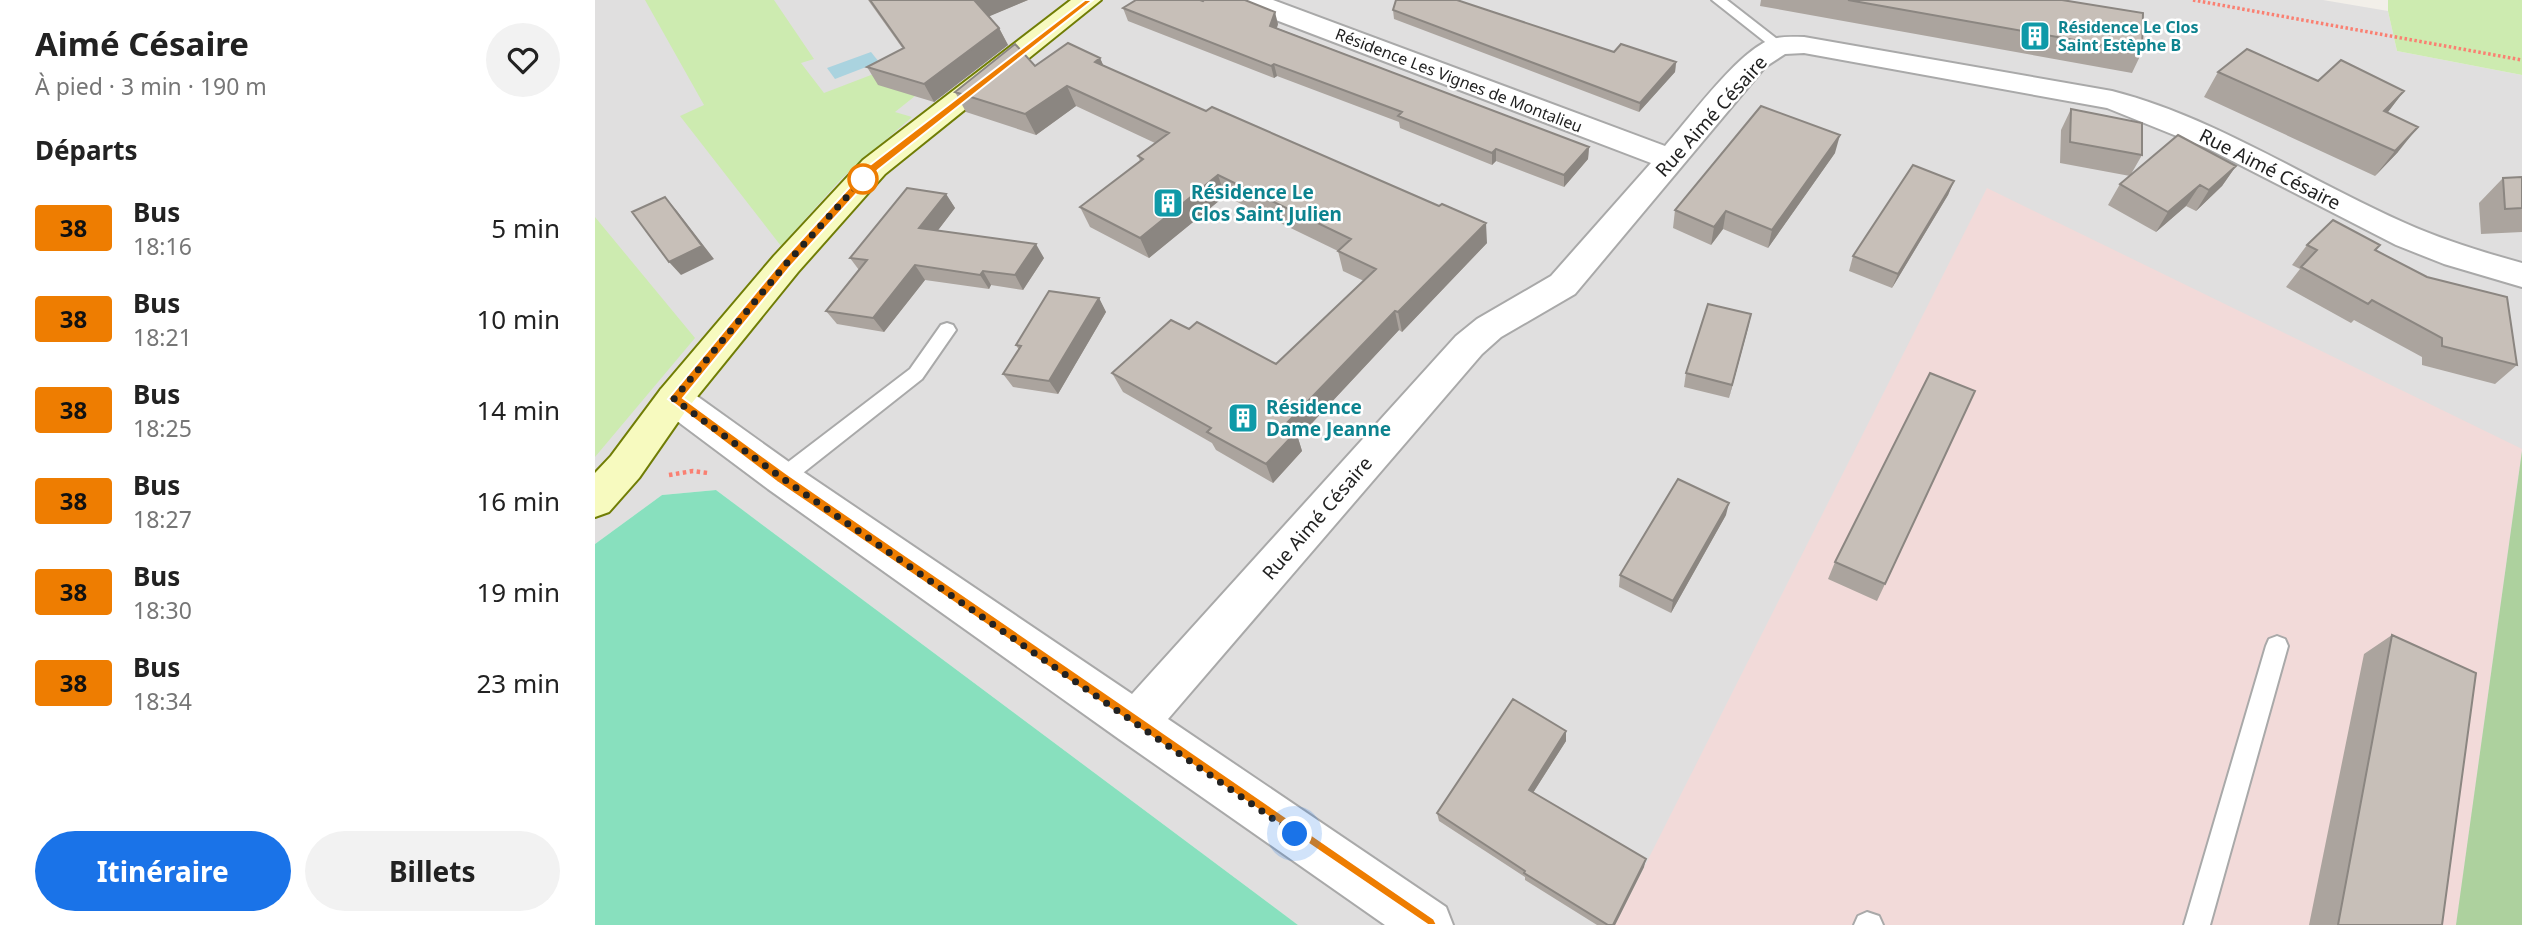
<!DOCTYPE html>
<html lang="fr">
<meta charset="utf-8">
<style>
body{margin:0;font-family:"Noto Sans",sans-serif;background:#f2f2f2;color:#222;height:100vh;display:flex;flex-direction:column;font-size:26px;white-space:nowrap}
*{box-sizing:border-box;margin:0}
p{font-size:23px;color:#767676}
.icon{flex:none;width:38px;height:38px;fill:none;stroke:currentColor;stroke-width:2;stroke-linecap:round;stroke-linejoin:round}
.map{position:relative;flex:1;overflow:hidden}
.side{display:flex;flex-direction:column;background:#fff;width:595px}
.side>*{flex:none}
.badge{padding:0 14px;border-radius:5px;font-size:24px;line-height:46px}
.you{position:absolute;width:35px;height:35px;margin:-18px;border:5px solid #fff;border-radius:50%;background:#1a73e8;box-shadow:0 0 0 10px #1a73e833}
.map>.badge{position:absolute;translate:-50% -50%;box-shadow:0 0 0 4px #fff}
h2{padding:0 35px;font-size:26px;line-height:63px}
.round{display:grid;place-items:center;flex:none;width:74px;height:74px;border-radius:37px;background:#f2f2f2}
.head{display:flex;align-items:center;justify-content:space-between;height:119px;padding:0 35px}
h1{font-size:33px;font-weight:700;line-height:52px}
.cta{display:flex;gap:14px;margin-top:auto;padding:14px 35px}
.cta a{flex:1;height:80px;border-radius:42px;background:#1a73e8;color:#fff;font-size:28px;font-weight:700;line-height:80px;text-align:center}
.cta a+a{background:#f2f2f2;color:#222}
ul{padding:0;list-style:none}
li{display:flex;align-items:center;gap:21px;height:91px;padding:0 35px}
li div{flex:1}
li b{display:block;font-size:26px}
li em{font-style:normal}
li .badge{min-width:77px;font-weight:700;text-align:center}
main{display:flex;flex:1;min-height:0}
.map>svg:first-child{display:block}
</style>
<main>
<section class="side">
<div class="head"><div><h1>Aimé Césaire</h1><p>À pied · 3 min · 190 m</p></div><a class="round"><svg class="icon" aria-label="heart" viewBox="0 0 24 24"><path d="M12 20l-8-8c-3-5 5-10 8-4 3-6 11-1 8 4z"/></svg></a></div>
<h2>Départs</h2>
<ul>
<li><span class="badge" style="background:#ee7d01;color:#111">38</span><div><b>Bus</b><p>18:16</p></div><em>5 min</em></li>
<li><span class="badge" style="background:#ee7d01;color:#111">38</span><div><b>Bus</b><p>18:21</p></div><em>10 min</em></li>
<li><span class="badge" style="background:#ee7d01;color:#111">38</span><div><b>Bus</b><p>18:25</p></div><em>14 min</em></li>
<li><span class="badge" style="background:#ee7d01;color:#111">38</span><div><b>Bus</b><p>18:27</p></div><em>16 min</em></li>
<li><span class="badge" style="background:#ee7d01;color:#111">38</span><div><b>Bus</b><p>18:30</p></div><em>19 min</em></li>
<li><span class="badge" style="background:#ee7d01;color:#111">38</span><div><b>Bus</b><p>18:34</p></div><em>23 min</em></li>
</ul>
<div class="cta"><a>Itinéraire</a><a>Billets</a></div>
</section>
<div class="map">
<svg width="1927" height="925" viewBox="0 0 1927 925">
<rect width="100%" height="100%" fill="#f2efe9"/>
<path fill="#e0dfdf" d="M0,0h1728l65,11 9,40 125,24v850h-1224l-582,-435 -54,5 -67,49z"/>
<path fill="#f2dad9" d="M1392,188l535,261 -66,476h-841z"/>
<path fill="#cdebb0" d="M50,0h129l40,59 -13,4 23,30 60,-23 31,26 -20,16 17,5 -70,61 -61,68 -101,-130 24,-11z
M1793,0h134v75l-125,-24 -9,-40z
M0,217l100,121 -100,119z"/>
<path fill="#add19e" d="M1927,451v474h-66z"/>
<path fill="#88e0be" d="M121,490l582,435h-703v-381l67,-49z"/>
<path fill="#aad3df" d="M276,52l8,10 -44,17 -8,-11z"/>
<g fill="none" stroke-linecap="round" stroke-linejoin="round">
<g stroke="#a9a9a9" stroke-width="4">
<path id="lane" d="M1117,0h15l59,46 -7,4 -5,-1z
M352,323l6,2 3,5 -34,49 -133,105 -7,2 -7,-2 -3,-6 3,-6 135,-103 31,-44z
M1682,636l8,3 3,7 -78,279h-26l82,-279 3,-7z
M1272,912l12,4 4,9h-29l4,-9z"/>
</g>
<g stroke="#a9a9a9" stroke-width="4">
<path id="street" d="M640,0h38l392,146c25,-28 73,-95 107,-107 10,-3 21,-2 32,-2l308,54c105,27 195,89 293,132 38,17 77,29 117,40v24l-78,-23 -48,-19 -187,-96 -102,-41 -303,-55 -19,1 -20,13 -190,227 -74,43 -19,17 -314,365 278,188 7,18h-68l-266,-186 -351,-250 -107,-80 -5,-10 5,-10 13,-4 13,4 109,78 336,227 324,-358 21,-17 74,-43 100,-113 -412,-157z"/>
</g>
<g stroke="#707d05" stroke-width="4">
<path id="secondary" d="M476,0h30l-216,174 -87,98 -111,137 -48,69 -30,34 -14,5v-44l16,-17 50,-67 113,-133 89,-96z"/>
</g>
<path stroke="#fa8072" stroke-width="3.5" stroke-dasharray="2.5 2.5" stroke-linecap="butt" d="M1598,0l329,60"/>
<path stroke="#fa8072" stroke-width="4.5" stroke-dasharray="3.5 3.5" stroke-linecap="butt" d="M74,475l24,-4 15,2"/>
<use href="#lane" fill="#fff" fill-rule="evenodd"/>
<use href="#street" fill="#fff" fill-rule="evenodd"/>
<use href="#secondary" fill="#f7fabf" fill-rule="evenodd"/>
</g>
<path fill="#aba49e" d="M273,0h160l-39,16 10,12 9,17 -74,57 -56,-17 -11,-18 36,-18z
M1166,0h301l80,52 -10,21 -372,-67z
M528,8l155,16 -1,4 312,119 -1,12 -24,28 -68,-26 -4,4 -92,-37 -1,-6 -122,-46 -3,2 -146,-57z
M798,10l221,42 62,10 -1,10 -36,40 -245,-93z
M505,58l3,7 384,178 -85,89 -3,-2 -101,108 4,13 -29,32 -57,-33 -4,-7 -89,-51 -11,-19 77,-44 87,35 88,-83 -21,-10 -5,-20 -113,-55 -76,62 -59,-31 -10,-20 60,-46 -2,-5 17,-13 -79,-37 -40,29 -70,-23 -11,-20 80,-26z
M1623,72l100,9 86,10 -17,22 11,39 -23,24 -171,-79z
M1476,109l71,46 -12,21 106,-10 -14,20 -26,25 -10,-5 -30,26 -48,-27 12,-21 10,-8 -70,-13 1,-33z
M1240,153l-67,95 -45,-19 -12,16 -38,-17 2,-18z
M1927,177v55l-41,2 -2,-31 24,-25z
M1359,181l-6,14 -56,93 -43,-17 4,-15z
M351,194l9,14 -17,22 106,28 -21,32 -32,-5 -2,4 -64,-9 -41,52 -47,-8 -11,-13 33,-41 -9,-12z
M1712,245l68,5 142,115 -22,19 -73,-19v-8l-68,-37 -3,3 -65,-36 14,-18 -8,-4z
M504,298l7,14 -48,82 -45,-7 -10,-13 16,-24 -3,-5z
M1156,314l-22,84 -45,-11 2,-14z
M1131,515l-55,98 -52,-26 1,-12z
M1240,562l50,22 -8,17 -49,-22z
M1797,635l50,290h-133l55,-271z
M971,731v10l-33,52 111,74 -29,58h-18l-72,-45v-3l-86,-56 -2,-8z"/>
<path fill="#8b8681" d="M382,0h51l-45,19 -8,-18z
M680,12l3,12 -5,14 -3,-12z
M404,28l9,17 -74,57 -10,-18z
M505,58l9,20 -14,-16z
M1081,62l-1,10 -36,40 1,-9z
M679,64l3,12 -3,2 -3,-12z
M472,86l9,20 -40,29 -11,-21z
M1809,91l-19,25 -1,-5z
M1823,127l-20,25 -23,24 20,-25z
M1245,135l-5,18 -67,95 4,-18z
M994,147l-1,12 -24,28v-12z
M901,149v12l-4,4v-12z
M1641,166l-14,20 -26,25 13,-21z
M623,175l7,21 -76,62 -9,-20z
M1359,181l-6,14 -56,93 6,-14z
M1605,185l-14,21 -30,26 12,-20z
M351,194l9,14 -26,34 -10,-14z
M70,197l12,14 37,48 -33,16 -12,-13z
M1131,211l-3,18 -12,16 3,-18z
M891,223l1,20 -85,89 -4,-20z
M441,244l8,14 -21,32 -8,-15z
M320,265l10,15 -41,52 -11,-14z
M388,271l8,14 -2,4 -9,-14z
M504,298l7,14 -48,82 -9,-13z
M800,311l4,19 -101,108 4,13 -29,32 -7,-19 18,-38z
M1156,314l-3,14 -19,70 3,-13z
M1134,503l-3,12 -55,98 2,-12z
M971,731v10l-37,58v-9z
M1051,859l-2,8 -29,58h-2z"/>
<path fill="#c7bfb8" stroke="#8b8681" stroke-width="2" d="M275,0h107l-2,1 24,27 -75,56 -57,-17 37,-19z
M541,0h64l3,1 1,-1h41l30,12 -5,14 319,121 -25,28 -68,-26 -4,4 -94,-37 4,-4 -128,-48 -3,2 -148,-58z
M801,0h61l157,52 7,-8 55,18 -36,41 -247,-93z
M1253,0h214l81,13 -1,39z
M473,43l32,15 -5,4 111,49 6,-4 227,99 3,-2 44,19 -88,89 -3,-1 -111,115 12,6 -30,32 -59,-32 4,-4 -99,-55 59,-53 18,9 8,-7 79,42 100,-95 -38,-18 13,-12 -133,-64 -78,63 -60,-31 63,-48 -5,-3 31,-23 -102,-47 -42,28 -70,-22 60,-48 20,22z
M1652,49l71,32 23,-21 63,31 -20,20 34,16 -23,24 -177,-79z
M1166,106l79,29 -68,95 -46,-19 -12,16 -39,-17z
M1476,109l71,14v32l-72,-13z
M1583,135l58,31 -27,24 -9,-5 -32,27 -48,-28z
M1318,165l41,16 -56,93 -45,-18z
M1927,177v31l-17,1 -2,-31z
M312,188l39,6 -27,34 117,16 -21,31 -32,-4 -3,4 -65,-10 -42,53 -47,-7 41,-51 -17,-2z
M70,197l37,49 -33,16 -37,-50z
M1738,220l47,25 -5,5 52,27 80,20 10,68 -75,-19v-8l-70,-38 -4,4 -67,-37 16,-17 -10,-5z
M454,291l50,7 -50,83 -46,-7 18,-28 -5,-1z
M1113,304l43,10 -19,71 -46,-12z
M1335,373l45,18 -90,193 -50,-22z
M1083,479l51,24 -56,98 -53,-26z
M1797,635l84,38 -34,252h-104z
M918,699l53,32 -37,59 117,69 -33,66h-5l-84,-52 1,-2 -88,-58z"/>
<path fill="#ee7d01" stroke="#fff" stroke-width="2" d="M490,0h8l-215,170 -88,97 -107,131 104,76 647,445 3,6h-9l-651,-443 -109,-83 114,-138 88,-96z"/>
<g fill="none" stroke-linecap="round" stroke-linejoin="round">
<path stroke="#222" stroke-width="7" stroke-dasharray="0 12.6" d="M268,179l-77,85 -112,135 108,79 513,356"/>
</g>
<defs>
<g id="building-square" transform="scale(1.575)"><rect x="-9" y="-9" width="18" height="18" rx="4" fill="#0f9aa8" stroke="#fff"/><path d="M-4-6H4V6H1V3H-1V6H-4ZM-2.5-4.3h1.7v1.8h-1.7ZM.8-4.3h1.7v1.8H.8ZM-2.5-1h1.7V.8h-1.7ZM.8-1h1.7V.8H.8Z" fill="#fff"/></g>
</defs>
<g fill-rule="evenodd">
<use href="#building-square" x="1440" y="36"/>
<use href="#building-square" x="573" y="203"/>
<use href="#building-square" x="648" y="418"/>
</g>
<circle fill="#fff" stroke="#ee7d01" stroke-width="3.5" cx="268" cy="179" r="14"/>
<g text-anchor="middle" stroke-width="5" stroke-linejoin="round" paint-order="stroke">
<g font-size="16" font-weight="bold" fill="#0d838f" stroke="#fff" text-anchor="start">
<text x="1463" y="33">Résidence Le Clos<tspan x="1463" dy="18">Saint Estèphe B</tspan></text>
</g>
<g font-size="16" fill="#222" stroke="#fff">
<text transform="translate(864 80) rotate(21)" y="6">Résidence Les Vignes de Montalieu</text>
</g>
<g font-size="19" fill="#222" stroke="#fff">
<text transform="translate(1116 116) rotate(-48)" y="7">Rue Aimé Césaire</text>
<text transform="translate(1675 169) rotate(27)" y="7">Rue Aimé Césaire</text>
<text transform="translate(722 518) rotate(-49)" y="7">Rue Aimé Césaire</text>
</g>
<g font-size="19" font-weight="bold" fill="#0d838f" stroke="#fff" text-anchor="start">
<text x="596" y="199">Résidence Le<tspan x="596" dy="22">Clos Saint Julien</tspan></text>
<text x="671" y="414">Résidence<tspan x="671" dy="22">Dame Jeanne</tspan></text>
</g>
</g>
</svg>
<div class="you" style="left:700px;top:834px"></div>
</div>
</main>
